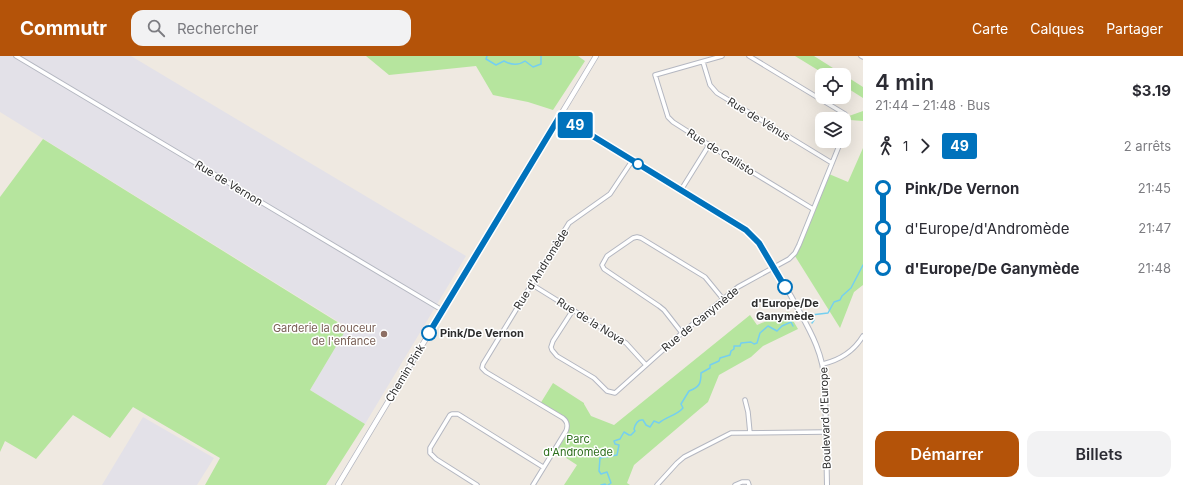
<!DOCTYPE html>
<html lang="fr">
<meta charset="utf-8">
<style>
body{margin:0;font-family:Inter,sans-serif;background:#f2f2f3;color:#2b2b33;height:100vh;display:flex;flex-direction:column;font-size:15px;white-space:nowrap}
*{box-sizing:border-box;margin:0}
p{font-size:13px;color:#7c7c81}
.icon{flex:none;width:22px;height:22px;fill:none;stroke:currentColor;stroke-width:2;stroke-linecap:round;stroke-linejoin:round}
.map{position:relative;flex:1;overflow:hidden}
.sheet{display:flex;flex-direction:column;background:#fff;width:320px}
.sheet>*{flex:none}
.badge{padding:0 8px;border-radius:3px;font-size:14px;line-height:26px}
.tools{position:absolute;left:815px;top:12px;display:grid;gap:8px}
.tools a{display:grid;place-items:center;width:36px;height:36px;border-radius:8px;background:#fff;box-shadow:0 4px 16px #0002;font-size:20px}
.map>.badge{position:absolute;translate:-50% -50%;box-shadow:0 0 0 2px #fff}
.legs{display:flex;align-items:center;gap:6px;height:44px;padding:0 12px;font-size:13px}
.legs p{margin-inline-start:auto}
.headline{display:flex;align-items:center;justify-content:space-between;height:68px;padding:0 12px}
h1{font-size:22px;font-weight:600;line-height:30px}
.primary-button{display:flex;gap:8px;margin-top:auto;padding:8px 12px}
.primary-button a{flex:1;height:46px;border-radius:12px;background:#b45309;color:#fff;font-size:16px;font-weight:600;line-height:46px;text-align:center}
.primary-button a+a{background:#f2f2f3;color:#2b2b33}
ul{padding:0 12px;list-style:none}
li{display:flex;align-items:center;gap:14px;height:40px;font-size:15px}
li i{display:grid;place-items:center;width:6px;height:100%;margin:0 5px;background:currentColor}
li i::after{content:'';width:10px;height:10px;margin:-5px;border:3px solid;border-radius:50%;background:#fff}
li p{margin-inline-start:auto}
li:first-child i{background:linear-gradient(#0000 50%,currentColor 0)}
li:last-child i{background:linear-gradient(currentColor 50%,#0000 0)}
header{display:flex;align-items:center;gap:24px;box-sizing:border-box;height:56px;padding:0 20px;background:#b45309;color:#fff}
header strong{font-size:19px}
nav{display:flex;gap:22px;margin-inline-start:auto;font-size:14px}
.search{width:280px;height:36px;background:#f2f2f3;display:flex;align-items:center;gap:10px;box-sizing:border-box;padding:0 14px;border-radius:12px;color:#7c7c81;font-size:15px}
main{display:flex;flex:1;min-height:0}
.map>svg:first-child{display:block}
</style>
<header>
<strong>Commutr</strong>
<div class="search"><svg class="icon" aria-label="search" viewBox="0 0 24 24"><circle cx="10" cy="10" r="6"/><path d="M15 15l6 6"/></svg>Rechercher</div>
<nav><a>Carte</a><a>Calques</a><a>Partager</a></nav>
</header>
<main>
<div class="map">
<svg width="863" height="429" viewBox="0 0 863 429">
<rect width="100%" height="100%" fill="#efe9e1"/>
<path fill="#e3e1e8" d="M0,0h131l335,200 -101,168 -55,-34 37,-63 -347,-215z
M143,361l71,41 -17,27h-95z"/>
<path fill="#b6e59e" d="M366,0h212l7,5 -32,49 -25,-8 -35,-7 -17,-29 -87,9z
M795,0h19l49,31v11l-19,-12v-11h-18z
M863,55v10l-13,-1 -1,-4z
M43,83l304,189 -37,62 55,34 -39,61h-121l15,-27 -87,-51 -23,31 -37,-23 -37,44 -31,-18 -5,11v-255z
M863,92v137l-9,7 -14,36 -45,-72 34,-82 19,8z
M788,256l10,17 -35,17 -12,11 -32,18 -11,27 -74,63 -7,18 3,2h-66l13,-20 -23,-15 12,-19 1,-8 -27,-19 13,-21 31,20v1l7,12 23,9 136,-110 7,10z"/>
<g fill="none" stroke-linecap="round" stroke-linejoin="round">
<path stroke="#75cff0" stroke-width="1.5" d="M487,0l-1,3 10,6 8,-4c7,4 14,5 21,0l8,6 8,-3v-8
M812,267l2,-3 -3,-5 17,-2 6,-11 6,-2 2,-4 9,-8 12,-23
M601,429l4,-1 1,1
M608,429l3,-2 -4,-11 -6,2 -2,-3 1,-13 17,-3 2,-10 -4,-1 -1,-3 6,-2 4,-7 5,3h2l4,-4 -1,-2c1,-4 3,-10 9,-9l3,5 4,2 4,-6 5,2c8,-7 17,-7 24,-15l-2,-4 8,-13c11,-4 12,-8 12,-18l9,-5v-3l9,-4 1,-3 10,-3 1,-4 3,-2v-3h6l1,-3 10,-1 3,2 3,-1 3,-10 8,-7 9,5 5,-5 9,-4 2,4"/>
<g stroke="#b4b7c1" stroke-width="5.5">
<path id="minor" d="M16,0l426,254
M722,0l-67,19 13,42 5,5 66,42 74,45
M749,0l96,58 3,7 -4,12
M861,0l2,1
M703,6l7,23 7,8 115,70
M681,134l28,-45
M531,228l95,59 20,22
M573,254l-20,31 -2,6 1,3 5,6 37,22 13,13 8,2 67,-60 41,-34 15,-12 51,-28 6,-6 4,-8 42,-104
M682,277l-18,-23 -5,-4 -55,-37 -2,-4 5,-9 26,-18 4,-1 4,1 64,39 18,22
M823,308c17,-4 31,-13 40,-28
M745,344l3,12 2,21
M477,429l-41,-26 -6,-6v-5l20,-33 2,-1h6l85,53
M533,429l33,-54c2,-5 2,-9 -3,-13l-77,-46 -4,-4 1,-4 86,-141 41,-29 22,-33
M657,429l20,-22 7,-6 47,-24 95,-1
M735,429l7,-3h6l1,3"/>
</g>
<g stroke="#b4b7c1" stroke-width="6">
<path id="tertiary" d="M561,60c38,23 76,47 114,71 29,18 62,31 84,56 12,17 21,35 32,53 16,30 32,53 34,88l2,101"/>
</g>
<g stroke="#b4b7c1" stroke-width="6">
<path id="secondary" d="M338,429l258,-429"/>
</g>
<use href="#minor" stroke="#fff" stroke-width="3.5"/>
<use href="#tertiary" stroke="#fff" stroke-width="4"/>
<use href="#secondary" stroke="#fff" stroke-width="4.5"/>
</g>
<g fill="none" stroke-linecap="round" stroke-linejoin="round">
<g stroke="#fff" stroke-width="9">
<path id="line-1" d="M429,277l131,-217 186,114 13,13 26,44"/>
</g>
<use href="#line-1" stroke="#0072bc" stroke-width="6"/>
</g>
<g fill="#fff" stroke="#0072bc" stroke-width="2">
<circle cx="638" cy="108" r="5"/>
<circle cx="785" cy="231" r="7"/>
<circle cx="429" cy="277" r="7"/>
</g>
<circle fill="#8d6e63" stroke="#fff" stroke-width="1.5" cx="384" cy="278" r="4"/>
<g text-anchor="middle" stroke-width="3" stroke-linejoin="round" paint-order="stroke">
<g font-size="11" fill="#2e2e2e" stroke="#fff">
<text transform="translate(759 63) rotate(32)" y="4">Rue de Vénus</text>
<text transform="translate(721 96) rotate(32)" y="4">Rue de Callisto</text>
<text transform="translate(229 127) rotate(31)" y="4">Rue de Vernon</text>
<text transform="translate(541 213) rotate(-58)" y="4">Rue d'Andromède</text>
<text transform="translate(700 263) rotate(-39)" y="4">Rue de Ganymède</text>
<text transform="translate(591 265) rotate(32)" y="4">Rue de la Nova</text>
<text transform="translate(405 317) rotate(-59)" y="4">Chemin Pink</text>
<text transform="translate(825 362) rotate(-92)" y="4">Boulevard d'Europe</text>
</g>
<g font-size="11" font-weight="bold" fill="#2e2e2e" stroke="#fff">
<text x="785" y="251">d'Europe/De<tspan x="785" dy="13">Ganymède</tspan></text>
<text x="440" y="281" text-anchor="start">Pink/De Vernon</text>
</g>
<g font-size="11" fill="#785e54" stroke="#fff" text-anchor="end">
<text x="376" y="276">Garderie la douceur<tspan x="376" dy="13">de l'enfance</tspan></text>
</g>
<g font-size="11" fill="#2c6e1b" stroke="#fff">
<text x="578" y="387">Parc<tspan x="578" dy="13">d'Andromède</tspan></text>
</g>
</g>
</svg>
<div class="tools">
<a><svg class="icon" aria-label="locate" viewBox="0 0 24 24"><circle cx="12" cy="12" r="6"/><path d="M12 2v4M12 18v4M2 12h4M18 12h4"/></svg></a>
<a><svg class="icon" aria-label="layers" viewBox="0 0 24 24"><path d="M12 4l9 5-9 5-9-5zM3 14l9 5 9-5"/></svg></a>
</div>
<b class="badge" style="left:575px;top:69px;background:#0072bc;color:#fff">49</b>
</div>
<section class="sheet">
<div class="headline"><div><h1>4 min</h1><p>21:44 – 21:48 · Bus</p></div><b>$3.19</b></div>
<div class="legs"><svg class="icon" aria-label="walk" viewBox="0 0 24 24"><circle cx="13" cy="4" r="2"/><path d="M13 8l-2 6 4 7M11 14l-3 7M7 12l3-4h3l4 4"/></svg>1<svg class="icon" aria-label="forward" viewBox="0 0 24 24"><path d="M9 5l7 7-7 7"/></svg><b class="badge" style="background:#0072bc;color:#fff">49</b><p>2 arrêts</p></div>
<ul>
<li><i style="color:#0072bc"></i><b>Pink/De Vernon</b><p>21:45</p></li>
<li><i style="color:#0072bc"></i><span>d'Europe/d'Andromède</span><p>21:47</p></li>
<li><i style="color:#0072bc"></i><b>d'Europe/De Ganymède</b><p>21:48</p></li>
</ul>
<div class="primary-button"><a>Démarrer</a><a>Billets</a></div>
</section>
</main>
